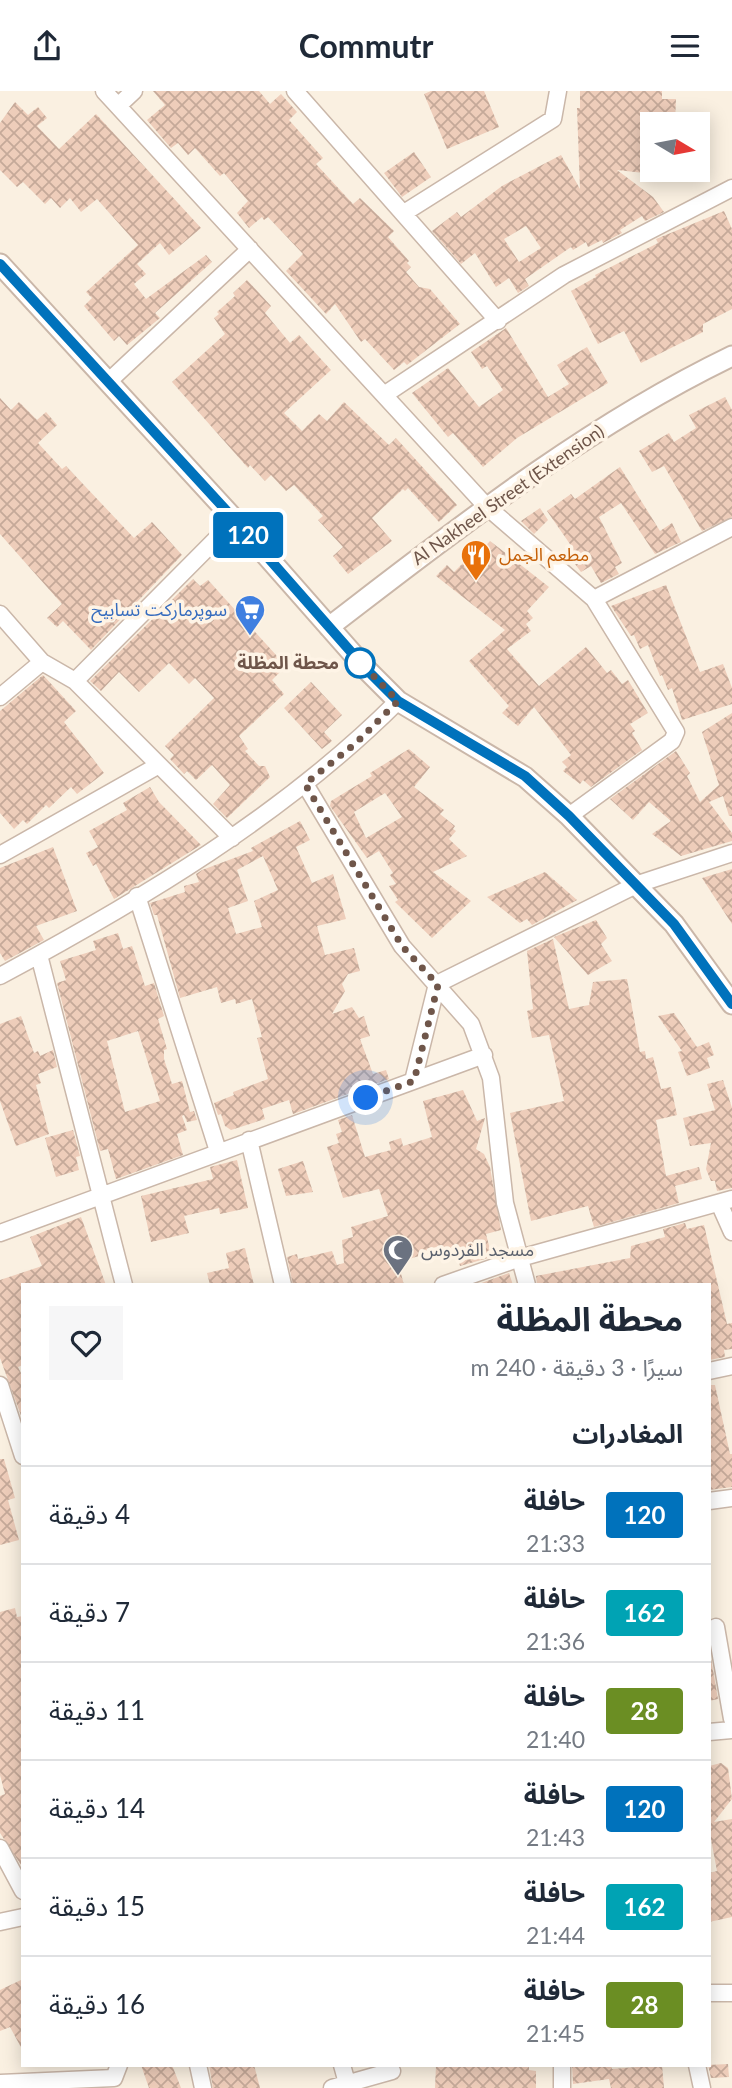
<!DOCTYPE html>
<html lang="ar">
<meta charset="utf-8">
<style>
body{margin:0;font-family:Lato,"Noto Sans Arabic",sans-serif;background:#f6f6f7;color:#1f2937;direction:rtl;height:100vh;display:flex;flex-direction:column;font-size:26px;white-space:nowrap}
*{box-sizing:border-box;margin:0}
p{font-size:23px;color:#747a83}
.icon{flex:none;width:38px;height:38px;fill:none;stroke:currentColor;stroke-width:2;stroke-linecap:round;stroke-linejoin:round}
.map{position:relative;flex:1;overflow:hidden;direction:ltr}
.panel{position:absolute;left:21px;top:1192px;width:690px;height:784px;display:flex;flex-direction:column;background:#fff;border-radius:0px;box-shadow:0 4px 18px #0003;direction:rtl}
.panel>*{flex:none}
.badge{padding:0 14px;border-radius:5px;font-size:24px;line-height:46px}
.needle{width:46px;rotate:100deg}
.controls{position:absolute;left:640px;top:21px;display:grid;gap:14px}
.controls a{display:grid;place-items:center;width:70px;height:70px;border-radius:0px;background:#fff;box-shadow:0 4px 18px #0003;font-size:35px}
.you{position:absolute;width:35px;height:35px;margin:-18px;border:5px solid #fff;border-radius:50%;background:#1a73e8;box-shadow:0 0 0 10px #1a73e833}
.map>.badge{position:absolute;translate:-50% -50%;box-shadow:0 0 0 4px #fff}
h2{padding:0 28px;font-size:26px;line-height:63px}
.round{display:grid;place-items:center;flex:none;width:74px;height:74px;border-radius:0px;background:#f6f6f7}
.headline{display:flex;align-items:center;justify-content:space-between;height:119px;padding:0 28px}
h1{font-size:33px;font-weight:700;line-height:52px}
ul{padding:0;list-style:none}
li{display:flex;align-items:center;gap:21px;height:98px;padding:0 28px;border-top:2px solid #e0e1e3}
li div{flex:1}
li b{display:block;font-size:26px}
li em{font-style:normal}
li .badge{min-width:77px;font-weight:700;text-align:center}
header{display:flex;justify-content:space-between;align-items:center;height:91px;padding:0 28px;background:#fff;font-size:32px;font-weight:700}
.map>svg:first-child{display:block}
</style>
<header><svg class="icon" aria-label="menu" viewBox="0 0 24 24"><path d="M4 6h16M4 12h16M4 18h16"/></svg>Commutr<svg class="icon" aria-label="share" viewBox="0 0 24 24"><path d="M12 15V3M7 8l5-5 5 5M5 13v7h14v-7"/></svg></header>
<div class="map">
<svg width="732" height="1997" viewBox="0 0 732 1997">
<defs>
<pattern id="building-cross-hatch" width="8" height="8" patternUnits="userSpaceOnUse" patternTransform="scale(1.75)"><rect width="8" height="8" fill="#eecdba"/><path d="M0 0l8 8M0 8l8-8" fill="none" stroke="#c5a999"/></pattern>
</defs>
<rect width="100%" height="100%" fill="#faf0e1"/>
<path fill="url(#building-cross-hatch)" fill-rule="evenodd" d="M153,0h106l11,13 11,-10 16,18 -8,8 34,38 -7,6 37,40 7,-6 34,33 -6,6 21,24 -2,2 4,4 -5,5 13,15 11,2 30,35 -53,41 -3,-3 -10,8 -29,-31 -4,3 -26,-38 -9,10 -40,-43 17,-17 -35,-37 -4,3 -2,-3 -13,11 -12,-15 11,-12 -24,-28 -4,3 -25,-28 -7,7 -10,-12 -7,5 -7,-8 -17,-20 18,-15z
M431,0h53l15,36 -52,22 -23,-55z
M580,0h82v8h14l-1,24 -22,1v50l-36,-4 36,27 11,15 -19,9 -3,-5 -22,14 2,3 -19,10 -1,-3 -14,7 -2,-5 -13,8 -2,-3 -46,32 4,7 -11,7 -9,-15 -13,9 -21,-34 -14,11 -29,-33 25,-19 4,5 41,-31 59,-31 19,34 -3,-81h3zM526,135l15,22 -22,14 -15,-23z
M15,11l13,13 10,-8 9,11 -10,8 22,23 37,-35 105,114 -32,27 -9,-12 -23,21 9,10 -12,10 12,15 60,-44 6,7 -57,51 5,5 -33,27 -8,-9 -5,5 -30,-35 8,-8 -6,-6 52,-47 -41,-46 -16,13 -11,-14 -10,10 -9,-10 -6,6 -22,-22 -6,5 -17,-17v-47z
M414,61l17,25 -29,20 -18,-24z
M724,120l8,18v80l-29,15v8l-62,31 -17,-32 -26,13 -27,-53 25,-14 -1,-2 63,-32 -2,-4z
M247,189l24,26 -6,7 25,30 9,-8 32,35 -47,43 18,18 17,-17 8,7 17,-19 45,43 7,-7 61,67 -18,17 -31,-34 -3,3 -2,-2 -31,29 20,23 -44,33 -15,-18 10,-9 -25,-27 5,-4 -29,-31 -8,6 -15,-16 -6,6 -15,-16 -2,3 -76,-86 53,-48 -11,-16 5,-4 -2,-2 18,-16 -2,-3z
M506,237l42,69 21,-13 -12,-19 30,-18 21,36 -91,55 -34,29 -30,-34 -5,4 -36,-44 36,-25 31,39 24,-17 -16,-24 -5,3 -11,-17z
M725,306l7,13v107l-30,14 -38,-65 -12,6 -13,-21 30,-18 5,9 22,-14 -7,-13z
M0,307l11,12 8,-8 18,18 9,-8 11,13 -19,18 24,26 4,-3 68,72 18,-16 30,33 -91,95 -28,-29 -6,6 -10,-9 15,-14 -62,-70z
M620,376l40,64 12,-8 9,19 -26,12 -34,-51 -22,14 23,46 -7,4 4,7 -18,9 -10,-17 -10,6 -6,-8 -9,-14 6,-3 -25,-36 24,-17 4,5z
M540,417l8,12 -14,14 -13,-13z
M490,450l59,46 -22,24 6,7 -7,6 5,7 -24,18 32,37 47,-39 21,26 4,-3 11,14 6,-4 20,33 -18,11 5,7 -3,2 10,17 -51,37 -8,-7 -3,4 -17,-13 4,-4 -5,-5 9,-7 -37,-48 -16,19 -16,-13 7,-7 -40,-45 36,-31 -69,-54 11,-11 7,7 13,-13 3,4z
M193,488l7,7 8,-6 78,86 -14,14 12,14 -45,42 9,13 -3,2 14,15h6l5,11 -43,41 -14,-14 17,-19 -18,-20 -16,15 -9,-9 -3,3 -14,-15 4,-4 -9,-9 49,-48 -19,-20 -6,6 -20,-21 -30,29 -20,-20 -18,19 -11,-10z
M666,494l34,87 23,-8 9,24v16l-50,16 -10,-32 -4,2 -6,-15 -2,1 -12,-31 -8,4 -6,-14 -3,1 -20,-30z
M43,584l33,36 -12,11 40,51 -27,21 -6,-7 -22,21 -3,-3 -19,19 -4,-4 -9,9 -14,-16v-102z
M311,591l31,33 -18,17 8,9 -10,8 -38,-41z
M732,622v103h-3l-6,-20 -14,6 23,31v8l-51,15 -29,-22 19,-13 -22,-19 -16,18 -23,-21 66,-48 14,22 -3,3 13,26 19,-17 -17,-53z
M409,658l21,18 -16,20 30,23 -4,4 15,12 -2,3 3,2 -7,8 18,17 -34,16 38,29 -39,37 -37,-36 3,-2 -9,-14 7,-2 -6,-9 3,-2 -14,-22 -12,7 -37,-52 1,-5 41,-25 -2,-3zM385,702l17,24 -36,21 -12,-26z
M150,696l9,15 42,43 -87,54 -18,-35 -3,2 -7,-13 12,-6 -9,-16 38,-21 -4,-7z
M300,730l10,19 -14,7 16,36 21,-9 13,45 -29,7 8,29 29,-7 6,23 -12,3 -6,10 3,7 -13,23 20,-7 7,11 5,-2 6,20 -10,3 13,35 13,-4 3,9 -96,35 -4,-14 -27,9 3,10 -34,11 -6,-4 -4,-12 -3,1 -4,-12 20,-8 -1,-3 35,-13 -11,-41 5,-1 -10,-38 -16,5 -1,-5 -14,4 -4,-16 -37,11 -23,-83h-3l-4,-12 35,-11 -1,-6 15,-4 -3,-8 6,-4 51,-19 -2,-3zM263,765l15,34 -24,11 8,26 -26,7 -8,-26 20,-7 -11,-31z
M53,756l24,64 -41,15 8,14 -39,21 -5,-8v-85z
M732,778v55l-30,-46z
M545,781l32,28 -45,25 -5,-6 -7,4 -33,-26z
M596,829l11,18 -6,6 11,17 -24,14 -34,-38z
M118,842l5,16 9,-3 13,40 9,-3 10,33 -6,3 9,30 -3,1v9l8,25 10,-3 8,31 4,-1 3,9 -10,2 -3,-7 -2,1 5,14 -10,4 6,21 -67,24 -8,-30 -8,2 -43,-168 9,-3 -6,-19 36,-11 -3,-9zM138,940l22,70 -35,11 -18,-71z
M553,848l16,70 20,-4 4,-23 34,-3 13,73 5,-1 1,8 7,-2 8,32 10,-2 6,28 -21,5 10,56 33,-9 3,12 -27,7 4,17 -85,24 -6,-21 -57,15 -21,-108 54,-12 -15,-66 -17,3 -5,-27 6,-2 -6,-58z
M674,922l23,34 12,-5 5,13 -7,3 3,10 -23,8 -9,-24 4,-1 -24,-35z
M21,925l13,37 4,-2 2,5 13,-6 4,17 -19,7 3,9 -5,2 13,49 -33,12 -16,-45v-77z
M723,989l9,28v80l-15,3 -2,-10h-4l-5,-12 5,-26 -21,3 -7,-28 32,-8 -8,-26z
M463,999l14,31 8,-3 -9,31 8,5 6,13 11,63 -15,4 6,23 -32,9 -4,-15 -11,3 -1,-5 -46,13 6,23h-111l-6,-28 10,-3 1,5 34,-8 5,14 7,-2 -2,-23 11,-3 -2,-10 37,-11 -9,-27 -36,9 -16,-51 12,-4 -3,-9 6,-2 -4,-12 14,-5 13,42 26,-7 -2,-8 12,-4 2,8 29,-9 -9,-36z
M73,1039l7,26 -4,1 3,13 -23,7 -11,-39z
M237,1069l11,48 -28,6 -1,-6 -35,8 5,17 -38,9 -10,-46 72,-17 -3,-12z
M303,1070l10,31 -27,4 -8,-27z
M81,1126l25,68h-83v80l-5,2 5,10v44l-23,-63v-78l42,-14 -12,-29z
M685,1132l2,6 17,-4 23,99 5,-1v26l-8,1 1,7 -16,3v-75h-172l-1,-9 94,-18 1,-12 34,-9 -2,-8z
M245,1157l9,37h-44l-3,-12 22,-5 -3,-15z
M509,1182l4,12h-37z
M709,1294h6l15,69h2v33l-23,3z
M0,1368h4l11,39 -7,2 11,40 -19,5z
M15,1517l2,9 6,-1v252l-23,-35v-37l5,-2 -5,-19v-163z
M709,1556l9,52 -9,2z
M721,1672l7,5 4,31 -18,23 18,-3v98l-23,5v-49l8,-2 -8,-42v-63z
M23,1888v72l-13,-24 -10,4v-41z
M728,1973l1,13 -18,1 -3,-13z
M141,1974h31l9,23h-32z
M209,1974h45l6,23h-47z
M436,1974h93v5l7,1v17h-101z
M572,1974h39l1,4 50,-4 2,23h-53l-2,-9 -36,5z"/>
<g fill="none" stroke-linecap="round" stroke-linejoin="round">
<g stroke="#cab7a9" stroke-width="19">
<path id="minor" d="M104,0l382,415 108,93 82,133 -4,9 -103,75
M295,0l203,230
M118,15l16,-15
M404,122l149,-94 5,-28
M108,291l142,-133
M384,304l180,-120 168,-87
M594,508l138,-72
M0,523l42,48 33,19 157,157
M75,590l160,-161
M0,606l42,-35
M305,693l97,162 69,78 20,54 14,125 22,82
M0,764l159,-90
M137,805l81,255
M39,864l85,330
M0,885c141,-76 284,-161 398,-275
M413,990l24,-97 201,-100 94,-31
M249,1049l34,145
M719,1112l13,29
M0,1142l484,-178
M443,1194l77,-27 212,-59
M709,1280l23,-5
M0,1294l23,71
M709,1410l23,-3
M716,1536l16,92
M709,1641l23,-2
M0,1757l23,43
M0,1831l23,-5
M709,1902h23
M198,1974l5,23
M342,1974l5,18
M562,1974v23
M697,1974l5,23
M0,1992l114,-5 5,-13
M332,1997l60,-17"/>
</g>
<g stroke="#cab7a9" stroke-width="23">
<path id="tertiary" d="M0,173l235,256 132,150 31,31 127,76 44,39 105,108 58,80
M329,536c129,-99 256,-200 403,-271"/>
</g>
<use href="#minor" stroke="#fff" stroke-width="16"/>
<use href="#tertiary" stroke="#fff" stroke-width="19"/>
</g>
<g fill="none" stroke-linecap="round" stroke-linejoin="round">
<g stroke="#fff" stroke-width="16">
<path id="line" d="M0,173l235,256 132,150 31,31 127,75 44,40 105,108 58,80"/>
</g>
<use href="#line" stroke="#0072bc" stroke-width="10"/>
<path stroke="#6f564a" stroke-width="7" stroke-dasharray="0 12.6" d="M360,572l-6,-7 44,45 -42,42 -51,41 97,162 36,39 -24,96 -48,17"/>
</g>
<defs>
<g id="restaurant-pin" transform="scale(1.575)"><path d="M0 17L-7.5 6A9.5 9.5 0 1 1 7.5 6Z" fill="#e8710a" stroke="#fef4e6"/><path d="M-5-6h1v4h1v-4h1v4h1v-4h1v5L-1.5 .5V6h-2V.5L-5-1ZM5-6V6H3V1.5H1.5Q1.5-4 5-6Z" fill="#fff"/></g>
<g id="supermarket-pin" transform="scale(1.575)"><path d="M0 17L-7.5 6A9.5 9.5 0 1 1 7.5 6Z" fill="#3f7fe0" stroke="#fef4e6"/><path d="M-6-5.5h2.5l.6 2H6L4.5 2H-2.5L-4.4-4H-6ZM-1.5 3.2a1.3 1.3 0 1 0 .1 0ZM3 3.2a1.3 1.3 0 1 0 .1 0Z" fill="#fff"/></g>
<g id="mosque-pin" transform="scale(1.575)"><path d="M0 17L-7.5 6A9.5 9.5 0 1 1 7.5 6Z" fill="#6b7280" stroke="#fef4e6"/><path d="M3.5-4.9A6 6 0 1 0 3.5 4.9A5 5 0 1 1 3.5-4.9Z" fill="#fff"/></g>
</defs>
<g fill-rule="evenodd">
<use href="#restaurant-pin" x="476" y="464"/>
<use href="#supermarket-pin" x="250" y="519"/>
<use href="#mosque-pin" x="398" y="1159"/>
</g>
<circle fill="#fff" stroke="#0072bc" stroke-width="3.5" cx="360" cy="572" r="14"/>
<g text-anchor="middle" stroke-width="7" stroke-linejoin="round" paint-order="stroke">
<g font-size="18" fill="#6f564a" stroke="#fef4e6">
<text transform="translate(508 404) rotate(-35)" y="6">Al Nakheel Street (Extension)</text>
</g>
<g font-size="18" fill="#c56008" stroke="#fef4e6" text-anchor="start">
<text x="499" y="470">مطعم الجمل</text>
</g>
<g font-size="18" fill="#366cbe" stroke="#fef4e6" text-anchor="end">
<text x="227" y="525">سوپرمارکت تسابيح</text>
</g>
<g font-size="18" font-weight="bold" fill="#6f564a" stroke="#fef4e6" text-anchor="end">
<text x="339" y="578">محطة المظلة</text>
</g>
<g font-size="18" fill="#5b616d" stroke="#fef4e6" text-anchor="start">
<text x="421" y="1165">مسجد الفردوس</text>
</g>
</g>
</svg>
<div class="controls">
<a><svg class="needle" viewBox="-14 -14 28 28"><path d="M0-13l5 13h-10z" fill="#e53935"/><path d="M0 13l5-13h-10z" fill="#747a83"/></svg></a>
</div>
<div class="you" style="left:366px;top:1007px"></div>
<b class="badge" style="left:248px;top:444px;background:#0072bc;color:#fff">120</b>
<section class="panel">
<div class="headline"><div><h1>محطة المظلة</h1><p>سيرًا · 3 دقيقة · 240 m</p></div><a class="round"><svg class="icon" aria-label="heart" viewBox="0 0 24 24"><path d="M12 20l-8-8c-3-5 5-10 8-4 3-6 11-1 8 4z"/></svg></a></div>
<h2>المغادرات</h2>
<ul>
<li><span class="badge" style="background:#0072bc;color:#fff">120</span><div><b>حافلة</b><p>21:33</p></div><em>4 دقيقة</em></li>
<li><span class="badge" style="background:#00a3b4;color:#fff">162</span><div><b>حافلة</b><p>21:36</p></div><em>7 دقيقة</em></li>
<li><span class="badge" style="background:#6b8e23;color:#fff">28</span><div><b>حافلة</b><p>21:40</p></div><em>11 دقيقة</em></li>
<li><span class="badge" style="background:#0072bc;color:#fff">120</span><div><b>حافلة</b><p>21:43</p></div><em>14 دقيقة</em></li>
<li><span class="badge" style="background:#00a3b4;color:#fff">162</span><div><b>حافلة</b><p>21:44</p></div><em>15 دقيقة</em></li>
<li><span class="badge" style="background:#6b8e23;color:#fff">28</span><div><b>حافلة</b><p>21:45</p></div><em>16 دقيقة</em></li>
</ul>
</section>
</div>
